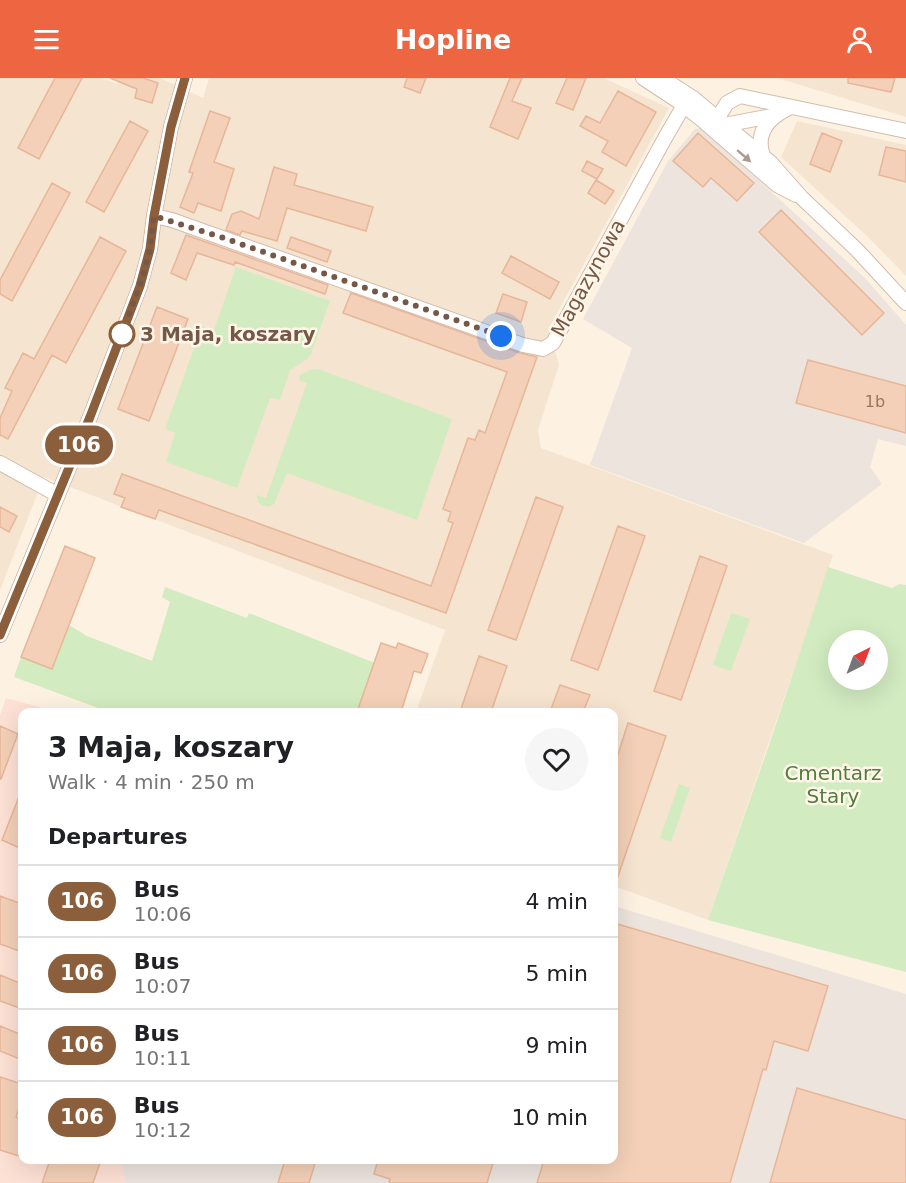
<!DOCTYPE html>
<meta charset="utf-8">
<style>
body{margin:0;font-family:"DejaVu Sans",sans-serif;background:#f6f6f6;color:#202124;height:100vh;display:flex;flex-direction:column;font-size:22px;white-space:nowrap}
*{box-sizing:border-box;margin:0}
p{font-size:20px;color:#757577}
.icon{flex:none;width:33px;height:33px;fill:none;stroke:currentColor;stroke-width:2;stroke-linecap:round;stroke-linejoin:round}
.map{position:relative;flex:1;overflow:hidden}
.details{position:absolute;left:18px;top:630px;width:600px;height:456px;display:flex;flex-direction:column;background:#fff;border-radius:12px;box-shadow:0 6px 24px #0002}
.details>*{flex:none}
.badge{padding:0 12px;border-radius:20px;font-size:21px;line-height:39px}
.needle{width:39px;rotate:42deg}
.tools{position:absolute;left:828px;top:552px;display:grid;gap:12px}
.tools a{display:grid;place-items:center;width:60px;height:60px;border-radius:50%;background:#fff;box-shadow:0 6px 24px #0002;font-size:30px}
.you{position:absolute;width:30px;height:30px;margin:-15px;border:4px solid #fff;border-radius:50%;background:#1a73e8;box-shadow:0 0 0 9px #1a73e833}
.map>.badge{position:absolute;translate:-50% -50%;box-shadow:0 0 0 3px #fff}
h2{padding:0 30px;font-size:22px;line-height:54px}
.round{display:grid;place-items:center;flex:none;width:63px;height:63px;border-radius:32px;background:#f6f6f6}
.head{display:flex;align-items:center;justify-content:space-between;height:102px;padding:0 30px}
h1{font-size:28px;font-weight:700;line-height:45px}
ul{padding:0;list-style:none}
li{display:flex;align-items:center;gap:18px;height:72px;padding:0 30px;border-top:2px solid #e0e0e0}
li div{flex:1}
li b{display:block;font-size:22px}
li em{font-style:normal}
li .badge{min-width:66px;font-weight:700;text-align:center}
header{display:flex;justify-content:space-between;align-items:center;height:78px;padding:0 30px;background:#ee6641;color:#fff;font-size:27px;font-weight:700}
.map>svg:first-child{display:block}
</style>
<header><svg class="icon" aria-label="menu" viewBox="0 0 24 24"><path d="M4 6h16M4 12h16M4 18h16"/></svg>Hopline<svg class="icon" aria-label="person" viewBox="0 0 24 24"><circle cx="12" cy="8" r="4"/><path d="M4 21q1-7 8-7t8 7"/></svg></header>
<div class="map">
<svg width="906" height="1105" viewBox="0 0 906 1105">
<rect width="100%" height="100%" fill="#fdf2e2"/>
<path fill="#f5e4d0" d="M0,0h102l15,6 3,-6h40l43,20 6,-20h395l65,30 -120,220 10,37 -21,65 3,18 292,107 -125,365 -94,-34v-174h-198l29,-82 -401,-153 -44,113z
M777,0h129v39z
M797,43l109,24v131l-36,-37 -89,-82z"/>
<path fill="#fee1d5" d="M6,620l51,14h-35v448h99l5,23h-126v-468z"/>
<path fill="#ece4dd" d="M702,50l163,150 41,47v121l-28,-7 -8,28 12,17 -78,59 -214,-78 42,-117 -49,-29 85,-158 27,-32z
M614,828l292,88v189h-780l-5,-23h493z"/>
<path fill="#d2ebc0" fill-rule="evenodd" d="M236,189l94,34 -19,53 -4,5 -17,11 -10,30 -10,-2 -33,90 -71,-26 9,-29 -10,-4 37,-103 12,4z
M318,291l134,50 -35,101 -130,-47 -13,31 -6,3c-8,-2 -11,-4 -11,-12l9,3 41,-115 -8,-3 1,-5 10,-5z
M828,489l64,21 7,-4 7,1v387l-198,-52 62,-178zM838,562h40v40h-40z
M165,509l82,31 2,-5 126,50 -18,49h-248l-95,-35 7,-20 31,12 17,-44 18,11 65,25 18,-59 -8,-5z
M731,535l19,6 -19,52 -18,-6z
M679,706l11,4 -19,54 -11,-4z"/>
<path fill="#f4d0b8" stroke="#e7b698" stroke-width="1.5" d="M55,0h27l-43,81 -21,-11z
M110,0h33l15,5 -6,20 -17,-5 2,-9z
M407,0h19l-6,15 -16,-6z
M510,0h12l-10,23 19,7 -13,31 -28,-12z
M567,0h19l-13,32 -17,-7z
M848,0h47l-4,14 -43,-9z
M618,13l38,21 -30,54 -24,-14 6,-11 -28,-15 6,-10 14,7z
M210,33l20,7 -16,44 20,7 -13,42 -23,-8 -4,10 -14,-6 13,-34 -4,-1z
M130,43l18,10 -44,81 -18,-10z
M698,55l56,50 -17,18 -26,-23 -8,9 -30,-26z
M822,55l20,8 -12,31 -20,-8z
M886,69l20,4v31l-27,-7z
M587,83l16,8 -6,10 -15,-8z
M274,89l23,7 -3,11 79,22 -7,24 -79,-23 -10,33 -35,-10 -2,4 -14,-5 6,-16 9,-3 18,8z
M596,102l18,11 -9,13 -17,-11z
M52,105l18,10 -58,108 -12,-7v-14z
M781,132l103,103 -22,22 -103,-103z
M186,157l142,50 -3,9 -90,-32 -1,3 -37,-12 -11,27 -15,-7z
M100,159l26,14 -60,112 -14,-8 -44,84 -8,-4v-17l12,-27 -7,-3 18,-35 11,6z
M291,159l40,14 -4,11 -40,-14z
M511,178l48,26 -9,17 -48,-26z
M351,215l169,60 17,4 -91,256 -287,-103 -4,9 -34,-12 4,-9 -11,-4 8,-20 309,112 22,-63 -5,-2 3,-9 -8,-3 25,-71 7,2 4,-10 6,3 22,-61 -164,-59z
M503,216l24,8 -6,20 -25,-9z
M157,229l31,12 -39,102 -31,-12z
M808,282l98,26v47l-110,-30z
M536,419l27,10 -47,133 -28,-10z
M0,429l17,9 -8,16 -9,-5z
M618,448l27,10 -47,134 -27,-10z
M65,468l30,12 -43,111 -31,-12z
M700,478l27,10 -46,134 -27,-9z
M381,565l15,5 2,-5 30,11 -7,19 -7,-2 -13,41h-44z
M479,578l28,10 -16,46h-31z
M560,607l30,10 -7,17h-33z
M628,645l38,13 -51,149h-1v-118z
M0,648l18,8 -17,45h-1z
M22,711v60l-20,-9z
M0,818l22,8v48l-22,-8z
M614,845l214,63 -20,65 -34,-10 -8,29 -3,-1 -33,114h-193l7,-23h70z
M0,897l22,9v25l-22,-8z
M0,948l22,9v25l-22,-9z
M0,999l22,7v14l-6,19 6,3v37l-22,-7z
M797,1010l109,32v63h-136z
M50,1082h51l-8,23h-51z
M285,1082h31l-7,23h-31z
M378,1082h116l-7,23h-98l1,-4 -16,-5z"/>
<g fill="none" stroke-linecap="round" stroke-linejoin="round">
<g stroke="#d1bcab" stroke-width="16">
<path id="minor" d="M643,0l35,23 23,18 76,66 19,10
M662,0l31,20 78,65 30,34 56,53 49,53
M719,48l58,-11
M712,49l15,-24 13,-7 166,35
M764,80c-11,-25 5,-41 27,-51
M154,138l18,4 351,125 20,4 10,-6 112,-205 18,-31 10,-9
M0,385l58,32
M0,557l90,-218 50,-131 10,-37 4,-33 17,-89 14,-49"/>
</g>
<use href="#minor" stroke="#fff" stroke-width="14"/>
</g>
<defs><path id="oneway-solid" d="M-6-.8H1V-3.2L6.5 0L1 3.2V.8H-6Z" transform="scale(1.5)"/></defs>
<use fill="#ad9b91" href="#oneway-solid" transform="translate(744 78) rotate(41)"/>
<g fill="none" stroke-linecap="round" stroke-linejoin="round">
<g stroke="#fff" stroke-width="14">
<path id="line" d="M0,557l90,-218 50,-131 10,-37 4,-33 17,-89 14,-49"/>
</g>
<use href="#line" stroke="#8b5e3c" stroke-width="9"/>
<path stroke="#765847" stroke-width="6" stroke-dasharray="0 10.8" d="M122,256l21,-58 7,-27 4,-33 67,21 280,99"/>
</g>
<circle fill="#fff" stroke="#8b5e3c" stroke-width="3" cx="122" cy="256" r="12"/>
<g text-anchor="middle" stroke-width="5" stroke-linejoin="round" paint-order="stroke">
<g font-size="16" fill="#967663">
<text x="875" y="329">1b</text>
</g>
<g font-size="20" fill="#765847" stroke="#fff6e9">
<text transform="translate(588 200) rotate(-61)" y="7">Magazynowa</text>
</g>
<g font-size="20" font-weight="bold" fill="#765847" stroke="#fff6e9" text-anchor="start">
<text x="140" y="263">3 Maja, koszary</text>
</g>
<g font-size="20" fill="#517d3e" stroke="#fff6e9">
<text x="833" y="702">Cmentarz<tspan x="833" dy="23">Stary</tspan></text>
</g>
</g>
</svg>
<div class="tools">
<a><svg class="needle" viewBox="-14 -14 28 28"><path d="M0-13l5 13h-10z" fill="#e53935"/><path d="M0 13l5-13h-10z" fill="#757577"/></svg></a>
</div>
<div class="you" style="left:501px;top:258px"></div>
<b class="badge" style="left:79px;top:367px;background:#8b5e3c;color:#fff">106</b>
<section class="details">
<div class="head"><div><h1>3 Maja, koszary</h1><p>Walk · 4 min · 250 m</p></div><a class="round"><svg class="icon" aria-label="heart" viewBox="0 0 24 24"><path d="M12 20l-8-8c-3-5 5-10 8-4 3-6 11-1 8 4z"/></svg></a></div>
<h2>Departures</h2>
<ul>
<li><span class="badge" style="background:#8b5e3c;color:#fff">106</span><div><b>Bus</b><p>10:06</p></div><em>4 min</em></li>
<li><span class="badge" style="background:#8b5e3c;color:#fff">106</span><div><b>Bus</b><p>10:07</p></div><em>5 min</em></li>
<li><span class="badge" style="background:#8b5e3c;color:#fff">106</span><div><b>Bus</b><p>10:11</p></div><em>9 min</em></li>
<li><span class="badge" style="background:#8b5e3c;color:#fff">106</span><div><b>Bus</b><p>10:12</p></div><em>10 min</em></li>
</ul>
</section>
</div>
